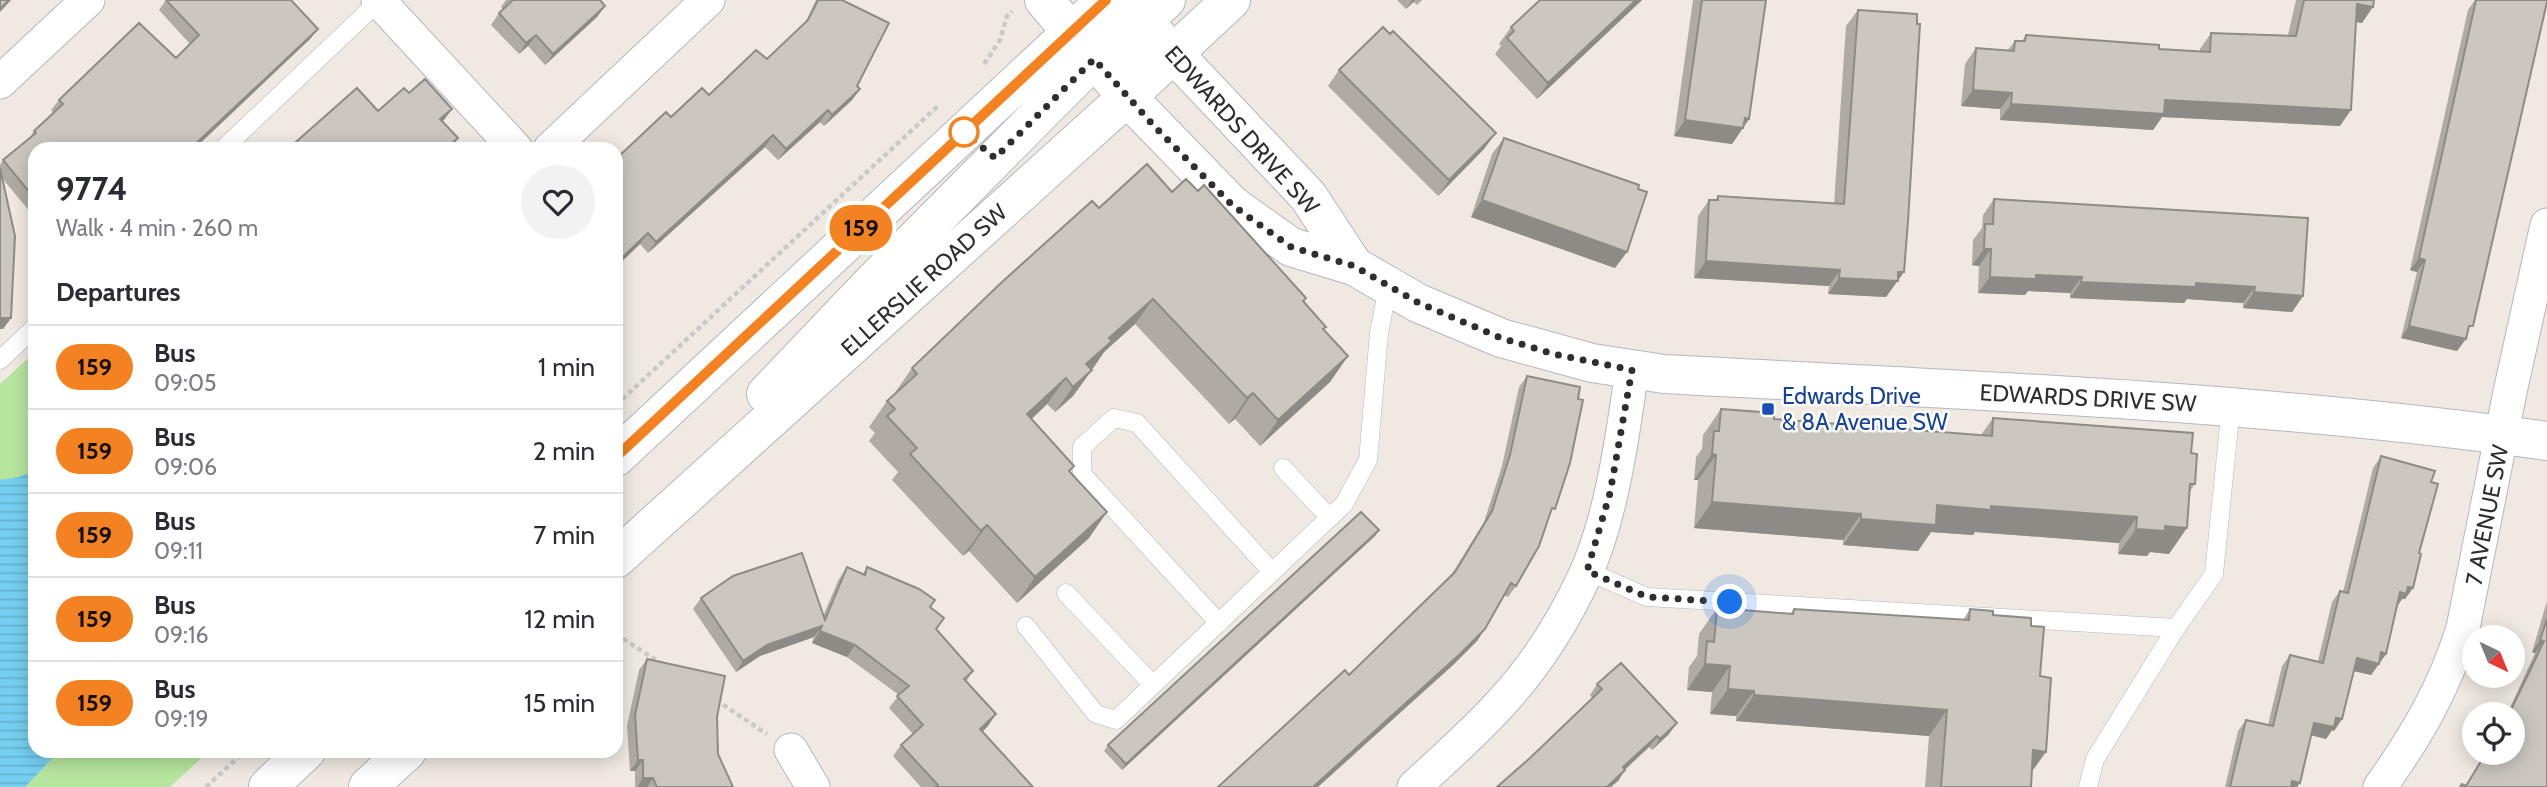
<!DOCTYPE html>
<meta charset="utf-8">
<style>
body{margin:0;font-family:Cabin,sans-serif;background:#f2f2f3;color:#2b2b33;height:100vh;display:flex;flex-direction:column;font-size:26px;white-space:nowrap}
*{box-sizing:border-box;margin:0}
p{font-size:23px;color:#7c7c81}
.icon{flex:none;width:38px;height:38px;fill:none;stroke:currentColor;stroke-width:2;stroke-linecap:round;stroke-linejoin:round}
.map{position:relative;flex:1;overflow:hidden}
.side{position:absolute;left:28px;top:142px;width:595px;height:616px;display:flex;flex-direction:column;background:#fff;border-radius:21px;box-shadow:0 4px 18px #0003}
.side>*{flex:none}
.badge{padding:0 14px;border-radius:23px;font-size:24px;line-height:46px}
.needle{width:46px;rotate:137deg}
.fabs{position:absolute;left:2462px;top:625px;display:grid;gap:14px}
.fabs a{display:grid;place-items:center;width:63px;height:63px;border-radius:50%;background:#fff;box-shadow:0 4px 18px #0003;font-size:35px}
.you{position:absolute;width:35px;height:35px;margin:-18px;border:5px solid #fff;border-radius:50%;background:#1a73e8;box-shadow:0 0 0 10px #1a73e833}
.map>.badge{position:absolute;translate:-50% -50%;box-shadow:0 0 0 4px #fff}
h2{padding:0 28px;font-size:26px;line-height:63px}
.round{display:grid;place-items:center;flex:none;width:74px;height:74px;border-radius:37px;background:#f2f2f3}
.summary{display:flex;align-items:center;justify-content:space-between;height:119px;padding:0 28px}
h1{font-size:33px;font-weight:700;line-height:52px}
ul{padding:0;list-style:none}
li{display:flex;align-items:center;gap:21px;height:84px;padding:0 28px;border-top:2px solid #e1e1e2}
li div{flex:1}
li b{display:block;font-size:26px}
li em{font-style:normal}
li .badge{min-width:77px;font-weight:700;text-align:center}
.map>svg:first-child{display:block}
</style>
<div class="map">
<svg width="2547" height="787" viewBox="0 0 2547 787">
<defs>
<pattern id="water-rules" width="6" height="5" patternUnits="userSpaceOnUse" patternTransform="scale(1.75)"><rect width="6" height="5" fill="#75cff0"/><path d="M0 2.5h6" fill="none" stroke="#66b2ce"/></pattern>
</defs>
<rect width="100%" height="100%" fill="#efe9e1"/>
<path fill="#b6e59e" d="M35,352v399h174l-39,36h-170v-403z"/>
<path fill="url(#water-rules)" d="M35,470v281h24l-34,36h-25v-307l19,-3z"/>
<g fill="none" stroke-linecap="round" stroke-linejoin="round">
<g stroke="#b4b7c1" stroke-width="19">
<path id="service" d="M223,149l156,-148
M0,360l35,-33
M1283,468l47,50
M1587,571l60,26 529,31
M1066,593l87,92
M1219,623l-137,-149v-27l32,-29 23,5 135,149
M1026,626l70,88 20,6 228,-216 24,-44 11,-127 9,-46
M2088,787l7,-28 81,-131 38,-54 17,-168"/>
</g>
<g stroke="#b4b7c1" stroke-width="35">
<path id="minor" d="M378,0l138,149
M0,82l88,-82
M550,149l158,-149
M791,750l22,37
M1414,787c30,-28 61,-55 88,-85 34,-37 63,-83 84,-129 26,-58 37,-139 46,-203
M2380,787c37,-52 64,-98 83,-159l47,-236 37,-167"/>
</g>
<g stroke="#b4b7c1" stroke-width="40">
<path id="tertiary" d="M1044,0l83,97 105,108 59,42 63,19 64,37 83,35 91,25 72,11c295,16 590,26 883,67
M1123,0l185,196 46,70"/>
</g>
<g stroke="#b4b7c1" stroke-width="40">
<path id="secondary" d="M1127,97l2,-55 14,-21 23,-21
M766,394l101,-106 227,-229 11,-17 9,-42
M616,457l490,-457
M616,559l511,-462 104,-97
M268,787l38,-36
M368,787l39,-36"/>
</g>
<path stroke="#c9c9c9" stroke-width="4.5" stroke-dasharray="5 3.5" stroke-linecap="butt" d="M984,64l16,-24 7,-24 5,-5
M616,405l323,-300
M616,634l46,30
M716,700l51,34
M206,787l39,-36"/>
<use href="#service" stroke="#fff" stroke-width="18"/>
<use href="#minor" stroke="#fff" stroke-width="33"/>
<use href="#tertiary" stroke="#fff" stroke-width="38"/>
<use href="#secondary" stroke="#fff" stroke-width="38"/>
</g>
<path fill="#afaba4" d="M166,0l152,29 -8,10 -116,110h-159v69l-33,-40 9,140 -8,11h-3v-164l3,-5 26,-21 5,-8 20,-18 -3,-3 8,-10 117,-42 14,-14 -31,-34z
M506,0h94l5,6 -8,11 -52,48 -17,-19 -9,8 -28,-29 8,-12 4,-4 -2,-2z
M816,0h26l15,86 3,3 -8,11 -28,26 -4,-4 -42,38 -13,-13 -117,106 -8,-9 -24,23v-108l55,-42 96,-58 37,-34z
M1397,0h25l-5,5 -3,-3 -8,7z
M1540,0h102l-105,99 -42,-45 6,-8 -2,-2 12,-17z
M1693,0h73l-17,119 -17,25 -58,-8z
M2296,0h78l-12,23 -6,-1 -16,104 -178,-9 -9,13 -153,-10v-11l-39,-3 4,-42 11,-16 32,2 7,-9h7l4,-6 133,14 41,3v-3l11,-16 77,2z
M2475,0h72l-80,335 -10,16 -56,-13 16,-66 -7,-2 58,-260z
M1858,10l46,262 -18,25 -58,-3 1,-8 -135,-8 4,-62 11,-16h6l3,-4 116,8 12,-178z
M1390,34l94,115 -46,47 -110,-110 11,-16z
M409,93l43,16 -10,12 16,17 -8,11h-162l90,-38z
M1504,138l111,130 -144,-51 21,-63z
M1172,192l132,110 22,25 -2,3 24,26 -18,26 -70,64 -25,-27 -6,5 -94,-100 -31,28 -31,44 -18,16 -8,-8 -15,15 38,53 19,66 -72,65 -48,-52 -6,5 -71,-76 6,-8 -29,-31 6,-8 -6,-6 18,-26 7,-6v-1l18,-26 187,-160z
M1994,199l309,97 -11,16 -49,-4v-5l-56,-4 -3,4 -114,-5v-5l-42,-2 -3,4 -47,-2 1,-27 -7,-1 1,-25 9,-12 1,-13z
M1527,376l21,142 -32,68 -8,11 -4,-2 -27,46 -25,25 -103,9 103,-101 32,-52 18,-56 17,-79z
M1721,409l53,10 207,16 12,-17 198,35 4,31 -5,7 -21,63 -19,-2 -3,4 -29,-2 1,-11 -144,-11 -2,3 -42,-3 -13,19 -75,-6v-5l-149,-12 4,-48h-4l2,-23 6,-8 1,-14z
M2381,456l50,26 -18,106 -8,11h-3l-4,6 -12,49 -15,21 -17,-4 -12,48 -8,12 -2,-1 -6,9 -15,-4 -14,52h-72l13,-56 8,-11 22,5 14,-59 8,-11 28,6 14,-59 8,-11 3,1 30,-124z
M1379,530l-4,6 -253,234 -18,-19 4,-6z
M847,567l16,7 4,-7 63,40 6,23 37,41 -7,11 22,44 -6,6 51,55h-112l-28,-31 8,-11 12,-11 -24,-26 10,-13 -52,-38 -35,-14 2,-6 -54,19 -24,16 -43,-63 8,-11 122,18 16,-37z
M2547,601v186l-82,-1 21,-33 27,-1v-38h-6l28,-61 -3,-1z
M1717,608l73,6 4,-5 169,11 7,-11 61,17 1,146 -1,15h-106l4,-51 -193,-15v-5l-26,-2 2,-22 -25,-2 2,-23 8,-11 2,-22z
M647,659l70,58 1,37 15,33h-98v-16h-5l-3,-45 12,-56z
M1597,684l72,50 -17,16 -3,-3 -24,22 -7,12 -88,-23 62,-60 -2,-3z"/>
<path fill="#8e8b86" d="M9,0h2l-11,12v-3z
M1412,0h3l-9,9z
M1636,0h6l-105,99 11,-16z
M2357,4l16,3 -11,16 -16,-3z
M605,6l-8,11 -52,48 8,-11z
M318,29l-8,10 -116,110h-4z
M536,35l-8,11 -9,8 7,-11z
M860,89l-8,11 -28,26 8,-11z
M1973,90l39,3 -12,16 -39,-3z
M2165,100l186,10 -11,16 -178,-9 -9,13 -153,-10 11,-16z
M452,109l-8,11 -12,10 8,-11z
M828,110l-8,12 -42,38 8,-11z
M1745,118l4,1 -17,25 -58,-8 11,-16z
M1496,133l-12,16 -46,47 11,-16z
M773,135l-8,12 -117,106 8,-11z
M458,138l-8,11h-5z
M1482,200l145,52 -12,16 -144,-51z
M648,233l-8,11 -24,23v-4z
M1984,249h7l-12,17 -7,-1z
M2419,258l6,2 -8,12 -7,-2z
M1706,261l134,9 -11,16 -135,-8z
M1898,272h6l-18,25 -58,-3 11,-16z
M2036,275l46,2 -12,16 -42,-2 -3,4 -47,-2 12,-16z
M2081,282l115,1 59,4 -12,16 -56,-4 -3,4 -114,-5z
M2254,292l49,4 -11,16 -49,-4z
M1153,299l-18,25 -31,28 -10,15 -21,19 13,-22 23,-26z
M0,318h11l-8,11h-3z
M2409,326l57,13 -9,12 -56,-13z
M1348,356l-18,26 -70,64 18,-26z
M1092,370l-19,26 -18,16 18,-25z
M1066,378l-19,26 -38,36 18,-26z
M1253,393l-18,26 -6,5 18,-26z
M1712,454l4,1 -18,25h-4z
M1712,502l149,12 -18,26 -149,-12z
M1937,505l54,1 146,11 -18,26 -144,-11 -2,3 -42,-3 -13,19 -75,-6 18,-26z
M1107,512l-18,26 -72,65 18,-26z
M987,525l-18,26 -6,5 18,-25z
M2165,526l22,2 -18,26 -19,-2 -3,4 -29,-2 18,-25z
M1379,530l-4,6 -253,234 4,-6z
M2408,587l5,1 -8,11h-3l-4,6 2,-13z
M822,626l-8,11 -54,19 -24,16 7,-11 24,-16z
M1485,629l-8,12 -25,25 -134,121h-5z
M820,631l35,14 -8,12 -35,-14z
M2540,640l4,1 -9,12 -3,-1z
M2381,652l5,2 -15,21 -22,-5 8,-12z
M1705,664l25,2 -18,26 -25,-2z
M1728,689l26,2 -18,25 -26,-2z
M1754,695l193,15 -18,26 -193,-15z
M996,714l-8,12 -16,15 8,-12z
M2336,718l6,1 -8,12 -2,-1 -6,9 -20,-5 8,-11z
M1677,723l-8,11 -17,16 8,-11z
M1657,736l-8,11 -34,32 8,-12z
M2033,750l13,2 -18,25z
M638,760h5l-8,11h-5z
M1625,770l-7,11 -7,6h-4z
M643,778h10l-6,9h-10z
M2292,781l8,2 -3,4h-9z"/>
<path fill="#cbc7bf" stroke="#8e8b86" stroke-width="2" d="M0,0h9l-9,9z
M166,0h125l27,29 -128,120h-82l-3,-4 -4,4h-66v50l-32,-39 33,-27 -2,-2 29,-27 -4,-4 80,-77 37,35 23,-23z
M513,0h87l5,6 -52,48 -17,-19 -10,8 -27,-30z
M818,0h24l47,23 -32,63 3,3 -28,26 -4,-5 -42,39 -13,-14 -117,107 -8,-9 -32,30v-104l50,-47 5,5 31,-29 7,7 47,-45 11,9 41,-39z
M1540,0h96l-88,83 -41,-45 7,-7 -3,-4z
M1702,0h64l-17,119 -4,-1 -2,10 -58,-8z
M2304,0h70l-1,7 -16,-3 -6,106 -186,-10 -1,14 -153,-10 1,-11 -39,-3 3,-42 38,3 1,-10h10l1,-6 133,10v4l51,3 1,-19 85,3z
M2476,0h71v2l-74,324h-4l-3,13 -57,-13 16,-66 -6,-2z
M1858,10l59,4v10h3l-12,197 -4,51h-6v9l-59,-3 1,-8 -134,-9 3,-61h9v-4l126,8z
M1383,27l7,7 3,-3 103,102 -47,47 -110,-110z
M425,79l27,30 -12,10 18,19 -13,11h-21l-5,-5 -5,5h-126l69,-61 21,23 26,-23 5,5z
M1504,138l135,47 -1,4 9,3 -20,60 -145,-52z
M1147,164l25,28 14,-13 12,12 6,-6 102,113 -3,3 23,26 -3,2 25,27 -70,64 -25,-27 -6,5 -94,-99 -44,39 3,3 -26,23 6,6 -19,17 -7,-9 -39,36 47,52 -5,5 38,41 -72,65 -48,-52 -6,6 -71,-77 7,-6 -30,-32 8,-7 -8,-8 30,-27 -5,-6 90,-86 90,-81 7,7z
M0,168l15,68 -4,82h-11z
M1994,199l314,19 -5,78 -49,-4 1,-5 -59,-4v4l-115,-5 1,-5 -46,-2v4l-46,-2 1,-28h-7l1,-25h8z
M1527,376l53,11 -2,12 5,1 -13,63 -15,46 -3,-1 -13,38 -23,40 -5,-3 -26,46 -25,25 -147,133h-95l127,-117 4,5 106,-103 37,-61 18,-56z
M1721,409l53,4v6l218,17 1,-18 200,15 -2,20 6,1 -2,30h-5l-3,44 -22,-2v5l-29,-2 1,-12 -146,-11v4l-54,-5 -1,20 -75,-6v-5l-149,-12 4,-47 -4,-1 2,-23h5z
M2381,456l54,15 -4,11 7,2 -19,69 2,1 -8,34 -5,-1 -2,7 -6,-2 -14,62 -5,-2 -2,12 -22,-6 -15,61 -6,-1 -2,9 -20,-4 -14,60 -8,-2 -1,6h-61l16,-67 27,6 17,-71 33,8 17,-72 8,2z
M1361,512l18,18 -253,234 -18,-19z
M802,553l23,67 22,-53 18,8 2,-8 52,22 16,11 -5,7 14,11 -8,11 37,42 -9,8 32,35 -16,15 53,58h-98l3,-2 -37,-40 22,-20 -26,-29 12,-10 -54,-41 -35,-14 2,-5 -55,19 -24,16 -42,-63 32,-22z
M1717,608l76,6 1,-5 175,11 1,-11 23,2v4l38,3v8l13,1 -4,49 11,2 -5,74 -13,-2 -2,37h-90l6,-77 -193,-15v-4l-26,-2 2,-23 -25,-2 2,-23 7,1z
M2547,619v168h-87l2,-3 4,2 20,-33 4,2 1,-3h22v-38h-4l35,-73 -4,-1z
M647,659l78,17 -8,41 1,37 15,33h-76l-4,-9h-10v-18h-5l-3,-45z
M1621,663l56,60 -17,16 -3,-3 -34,31 2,3 -18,17h-110l33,-29 72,-69 -5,-5z"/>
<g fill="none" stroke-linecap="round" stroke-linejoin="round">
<g stroke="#fff" stroke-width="16">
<path id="line" d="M616,457l490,-457"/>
</g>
<use href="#line" stroke="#f58220" stroke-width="10"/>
<path stroke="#2e2e2e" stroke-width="7" stroke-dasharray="0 12.6" d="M964,132l31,26 99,-99 61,68 77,78 59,42 63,19 65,37 82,35 53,16 78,16 -22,123 -23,78 60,26 83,5"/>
</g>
<circle fill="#fff" stroke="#f58220" stroke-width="3.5" cx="964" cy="132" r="14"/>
<rect fill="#1a4fb4" stroke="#fff" stroke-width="2.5" x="1761" y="402" width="14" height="14" rx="3.5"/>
<g text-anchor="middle" stroke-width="5" stroke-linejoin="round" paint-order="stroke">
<g font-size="23" fill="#2e2e2e" stroke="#fff">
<text transform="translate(1242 130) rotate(48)" y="8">EDWARDS DRIVE SW</text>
<text transform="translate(924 280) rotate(-42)" y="8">ELLERSLIE ROAD SW</text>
<text transform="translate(2088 398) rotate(3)" y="8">EDWARDS DRIVE SW</text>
<text transform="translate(2487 515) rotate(-79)" y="8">7 AVENUE SW</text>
</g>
<g font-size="23" fill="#164399" stroke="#fff" text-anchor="start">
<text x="1782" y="404">Edwards Drive<tspan x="1782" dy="26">&amp; 8A Avenue SW</tspan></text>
</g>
</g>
</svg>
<div class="fabs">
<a><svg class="needle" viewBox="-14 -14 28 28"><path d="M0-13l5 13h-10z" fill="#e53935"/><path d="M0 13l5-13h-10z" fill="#7c7c81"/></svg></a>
<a><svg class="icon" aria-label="locate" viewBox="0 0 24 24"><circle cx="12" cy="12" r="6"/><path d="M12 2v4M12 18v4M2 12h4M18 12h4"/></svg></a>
</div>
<div class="you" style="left:1730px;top:602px"></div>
<b class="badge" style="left:861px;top:228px;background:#f58220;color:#111">159</b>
<section class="side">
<div class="summary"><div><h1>9774</h1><p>Walk · 4 min · 260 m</p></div><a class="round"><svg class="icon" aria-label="heart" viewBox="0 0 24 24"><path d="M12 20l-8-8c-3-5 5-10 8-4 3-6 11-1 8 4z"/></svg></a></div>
<h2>Departures</h2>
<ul>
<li><span class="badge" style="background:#f58220;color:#111">159</span><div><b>Bus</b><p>09:05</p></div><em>1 min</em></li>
<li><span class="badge" style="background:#f58220;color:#111">159</span><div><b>Bus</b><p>09:06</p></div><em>2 min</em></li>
<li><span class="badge" style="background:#f58220;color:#111">159</span><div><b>Bus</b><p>09:11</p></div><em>7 min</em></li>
<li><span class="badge" style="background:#f58220;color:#111">159</span><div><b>Bus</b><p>09:16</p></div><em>12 min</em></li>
<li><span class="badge" style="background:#f58220;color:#111">159</span><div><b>Bus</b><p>09:19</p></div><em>15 min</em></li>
</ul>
</section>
</div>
